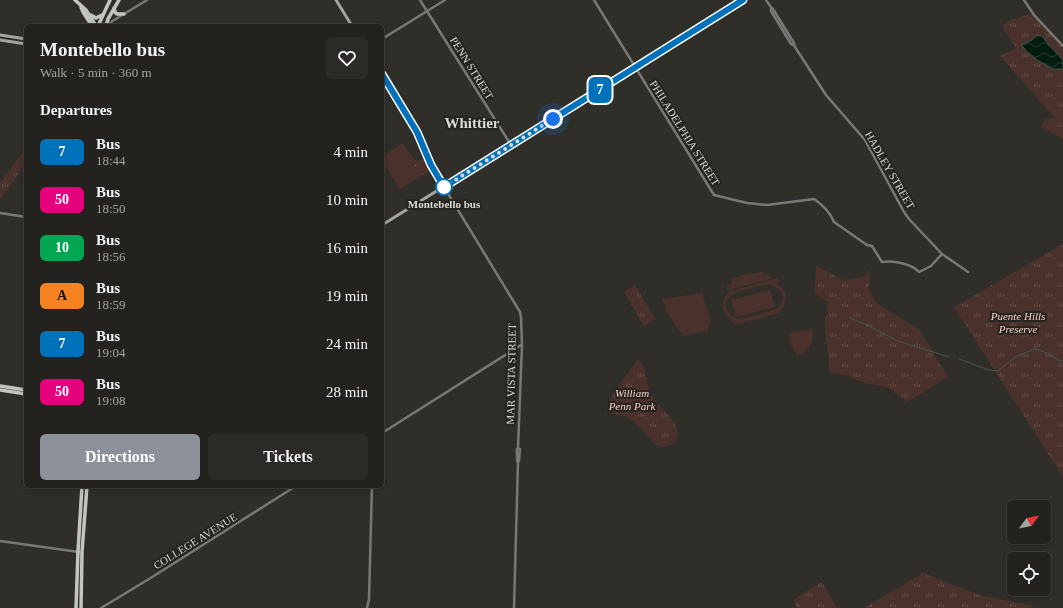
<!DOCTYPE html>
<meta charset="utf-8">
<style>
body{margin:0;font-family:Georgia,serif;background:#2b2a27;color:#f1f3f6;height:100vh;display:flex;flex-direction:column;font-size:15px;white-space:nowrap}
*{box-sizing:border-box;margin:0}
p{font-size:13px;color:#a3a4a4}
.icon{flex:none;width:22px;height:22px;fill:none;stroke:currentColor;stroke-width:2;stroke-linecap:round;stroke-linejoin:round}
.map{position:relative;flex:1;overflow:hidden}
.panel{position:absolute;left:24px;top:24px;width:360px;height:464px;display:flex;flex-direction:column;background:#23221e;border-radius:6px;box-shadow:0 2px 6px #0003,0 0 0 1px #403f3c}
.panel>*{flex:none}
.badge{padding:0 8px;border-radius:6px;font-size:14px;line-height:26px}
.needle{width:26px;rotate:58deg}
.fabs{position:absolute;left:1007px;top:500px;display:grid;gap:8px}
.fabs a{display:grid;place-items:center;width:44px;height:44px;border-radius:6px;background:#23221e;box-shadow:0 2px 6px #0003,0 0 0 1px #403f3c;font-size:20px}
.you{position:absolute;width:20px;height:20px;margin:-10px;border:3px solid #fff;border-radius:50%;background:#1a73e8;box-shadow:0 0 0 6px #1a73e833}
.map>.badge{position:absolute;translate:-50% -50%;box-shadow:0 0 0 2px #fff}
h2{padding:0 16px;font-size:15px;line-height:36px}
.round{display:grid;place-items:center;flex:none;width:42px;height:42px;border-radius:6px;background:#2b2a27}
.headline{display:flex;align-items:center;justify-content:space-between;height:68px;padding:0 16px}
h1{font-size:19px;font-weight:700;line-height:30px}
.button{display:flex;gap:8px;margin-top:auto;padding:8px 16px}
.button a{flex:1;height:46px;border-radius:6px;background:#8c9099;color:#fff;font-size:16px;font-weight:700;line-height:46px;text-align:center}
.button a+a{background:#2b2a27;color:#f1f3f6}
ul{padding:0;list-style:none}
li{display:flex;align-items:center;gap:12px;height:48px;padding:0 16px}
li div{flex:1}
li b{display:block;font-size:15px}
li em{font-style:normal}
li .badge{min-width:44px;font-weight:700;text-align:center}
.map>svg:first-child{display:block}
</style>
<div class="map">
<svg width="1063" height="608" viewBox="0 0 1063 608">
<defs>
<pattern id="grass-tufts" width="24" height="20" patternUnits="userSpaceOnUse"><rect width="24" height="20" fill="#4b312c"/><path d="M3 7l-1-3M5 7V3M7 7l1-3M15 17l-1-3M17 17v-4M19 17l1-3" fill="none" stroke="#644e4a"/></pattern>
<pattern id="water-waves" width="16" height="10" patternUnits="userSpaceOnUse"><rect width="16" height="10" fill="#021d10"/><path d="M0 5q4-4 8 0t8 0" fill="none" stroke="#263d32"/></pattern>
</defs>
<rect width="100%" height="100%" fill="#2f2e28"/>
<path fill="url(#grass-tufts)" d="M1034,13l29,34v92l-22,-12 5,-8 9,-1 -55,-62 16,-8 -14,-22 8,-6z
M403,143l12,18 9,-2 5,12 -29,18 -18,-28v-4z
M26,148v16l-9,12 -17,24v-17z
M1063,244v233l-109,-170z
M816,266l27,14 22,-3 3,-7 2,1 -1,18 8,15 42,25 29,48 -41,25 -20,-15 -22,-4 -19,-8 -16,-2 -5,-44v-11l3,-5 -1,-11 -12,-9z
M635,285l20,34 -11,7 -20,-34z
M638,359c2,3 4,5 5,8 4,9 4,18 8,27 2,3 4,7 7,10 7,9 23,20 19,34 -2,4 -5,7 -9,8 -4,2 -8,1 -12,-1l-23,-24c-7,-5 -13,-7 -21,-7v-19z
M923,573l56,22 50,10 5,3h-170z
M822,582l15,26h-40l-4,-8z"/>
<path fill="#4b312c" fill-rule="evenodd" d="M403,149h2c5,8 11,16 12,25 -3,2 -6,5 -9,5 -13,5 -19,-8 -25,-17z
M763,271l1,4 6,-1 1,5 -43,11 -2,-5 6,-1 -1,-5 11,-3v-1l9,-2 1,1z
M778,278l1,4 -3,1c12,7 13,19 3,29l1,1 -45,12 -1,-3c-13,-7 -15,-22 -4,-31zM766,285c12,-1 23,12 13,22 -4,4 -35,12 -41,12 -4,-1 -8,-3 -10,-7 -12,-20 26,-24 38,-27z
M770,290l5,17 -39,10 -5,-17z
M702,293l1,1c1,10 7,18 7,27 0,4 -2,7 -2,10l-25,5 -17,-25 1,-2 -6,-10z
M813,329c1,13 -4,22 -16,27l-6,-11 -2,-10 2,-2z"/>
<path fill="url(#water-waves)" stroke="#43564c" d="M1037,35l5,1 7,9 14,15v9h-11l-21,-13 -10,-11 11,-5z"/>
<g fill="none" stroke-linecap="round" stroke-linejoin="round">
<path stroke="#43564c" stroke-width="1" d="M850,318l17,7 31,16 51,16
M959,359l30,11 9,1 19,-15 18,-7 12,4 11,7 5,1"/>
<path stroke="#787976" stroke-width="2.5" d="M420,0l91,145
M594,0l120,195 33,8 20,2 47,-6c9,6 16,13 20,23l33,23 5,1 10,16c11,-2 30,2 37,10l12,-6 11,-12
M766,0l5,7 2,2 21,34 1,4 31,48 39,45 39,72 5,7 33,35 26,18
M1024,0l10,15 29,31
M771,7v4l20,33 4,2
M106,25l41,-25
M382,39l63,-39
M444,187l76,125 1,5 1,28 -4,103 -1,1v12l1,1 -4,146
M0,213l26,4
M382,433l139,-88
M518,462l1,-1 1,-12 -2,-1
M0,541l79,11
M101,608l48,-29 147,-93
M367,608l2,-9 3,-113"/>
<path stroke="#a2a4a0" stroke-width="3" d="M336,0l16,26
M0,35l26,4
M0,40l26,4
M382,74l35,58 14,33 13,22
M382,225l361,-225"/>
<path stroke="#c2c5bf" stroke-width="3.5" d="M75,0l11,10 10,16
M81,7l2,5 9,14
M114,8l1,4 2,2h7
M91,15l5,3 6,-3
M98,26l12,-26
M106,26l2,-7 11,-19
M0,386l26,4
M0,390l26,4
M76,608l2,-57 4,-65
M81,608l1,-56 5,-66"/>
</g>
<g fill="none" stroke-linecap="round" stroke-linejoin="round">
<g stroke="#fff" stroke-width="9">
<path id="line" d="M382,74l35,58 14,33 13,22 299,-187"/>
</g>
<use href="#line" stroke="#0072bc" stroke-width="6"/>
<path stroke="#dbdad7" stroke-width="4" stroke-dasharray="0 7.2" d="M444,187l109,-68"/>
</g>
<circle fill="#fff" stroke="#0072bc" stroke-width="2" cx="444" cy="187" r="8"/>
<g text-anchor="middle" stroke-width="4" stroke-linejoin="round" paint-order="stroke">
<g font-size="11" fill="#dbdad7" stroke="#25241f">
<text transform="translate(472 68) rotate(58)" y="4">PENN STREET</text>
<text transform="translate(685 133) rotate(58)" y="4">PHILADELPHIA STREET</text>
<text transform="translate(890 170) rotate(60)" y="4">HADLEY STREET</text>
<text transform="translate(511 374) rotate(-89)" y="4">MAR VISTA STREET</text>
<text transform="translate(195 541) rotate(-32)" y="4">COLLEGE AVENUE</text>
</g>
<g font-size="11" font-weight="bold" fill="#dbdad7" stroke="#25241f">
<text x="444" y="208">Montebello bus</text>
</g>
<g font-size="11" font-style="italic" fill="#facfc6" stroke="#25241f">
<text x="1018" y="320">Puente Hills<tspan x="1018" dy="13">Preserve</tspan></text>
<text x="632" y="397">William<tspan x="632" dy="13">Penn Park</tspan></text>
</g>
<g font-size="15" font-weight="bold" fill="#dbdad7" stroke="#25241f">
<text x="472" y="128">Whittier</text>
</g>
</g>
</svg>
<div class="fabs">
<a><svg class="needle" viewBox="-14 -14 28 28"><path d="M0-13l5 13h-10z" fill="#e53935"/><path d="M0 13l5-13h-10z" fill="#a3a4a4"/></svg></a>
<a><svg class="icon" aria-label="locate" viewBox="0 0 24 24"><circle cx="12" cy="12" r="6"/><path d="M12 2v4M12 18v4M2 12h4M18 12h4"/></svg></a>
</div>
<div class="you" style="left:553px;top:119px"></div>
<b class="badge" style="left:600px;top:90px;background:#0072bc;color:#fff">7</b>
<section class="panel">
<div class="headline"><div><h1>Montebello bus</h1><p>Walk · 5 min · 360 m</p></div><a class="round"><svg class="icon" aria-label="heart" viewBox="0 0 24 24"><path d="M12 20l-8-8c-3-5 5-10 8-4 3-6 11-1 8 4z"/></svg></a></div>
<h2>Departures</h2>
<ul>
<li><span class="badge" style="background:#0072bc;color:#fff">7</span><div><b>Bus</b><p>18:44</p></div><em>4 min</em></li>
<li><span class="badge" style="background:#e6007e;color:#fff">50</span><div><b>Bus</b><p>18:50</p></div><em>10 min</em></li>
<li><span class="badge" style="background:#00a651;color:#fff">10</span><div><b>Bus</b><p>18:56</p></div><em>16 min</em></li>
<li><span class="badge" style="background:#f58220;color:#111">A</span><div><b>Bus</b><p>18:59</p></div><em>19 min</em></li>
<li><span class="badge" style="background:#0072bc;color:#fff">7</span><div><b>Bus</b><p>19:04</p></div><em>24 min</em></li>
<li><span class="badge" style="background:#e6007e;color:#fff">50</span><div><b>Bus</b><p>19:08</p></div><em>28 min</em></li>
</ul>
<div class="button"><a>Directions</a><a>Tickets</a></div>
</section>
</div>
